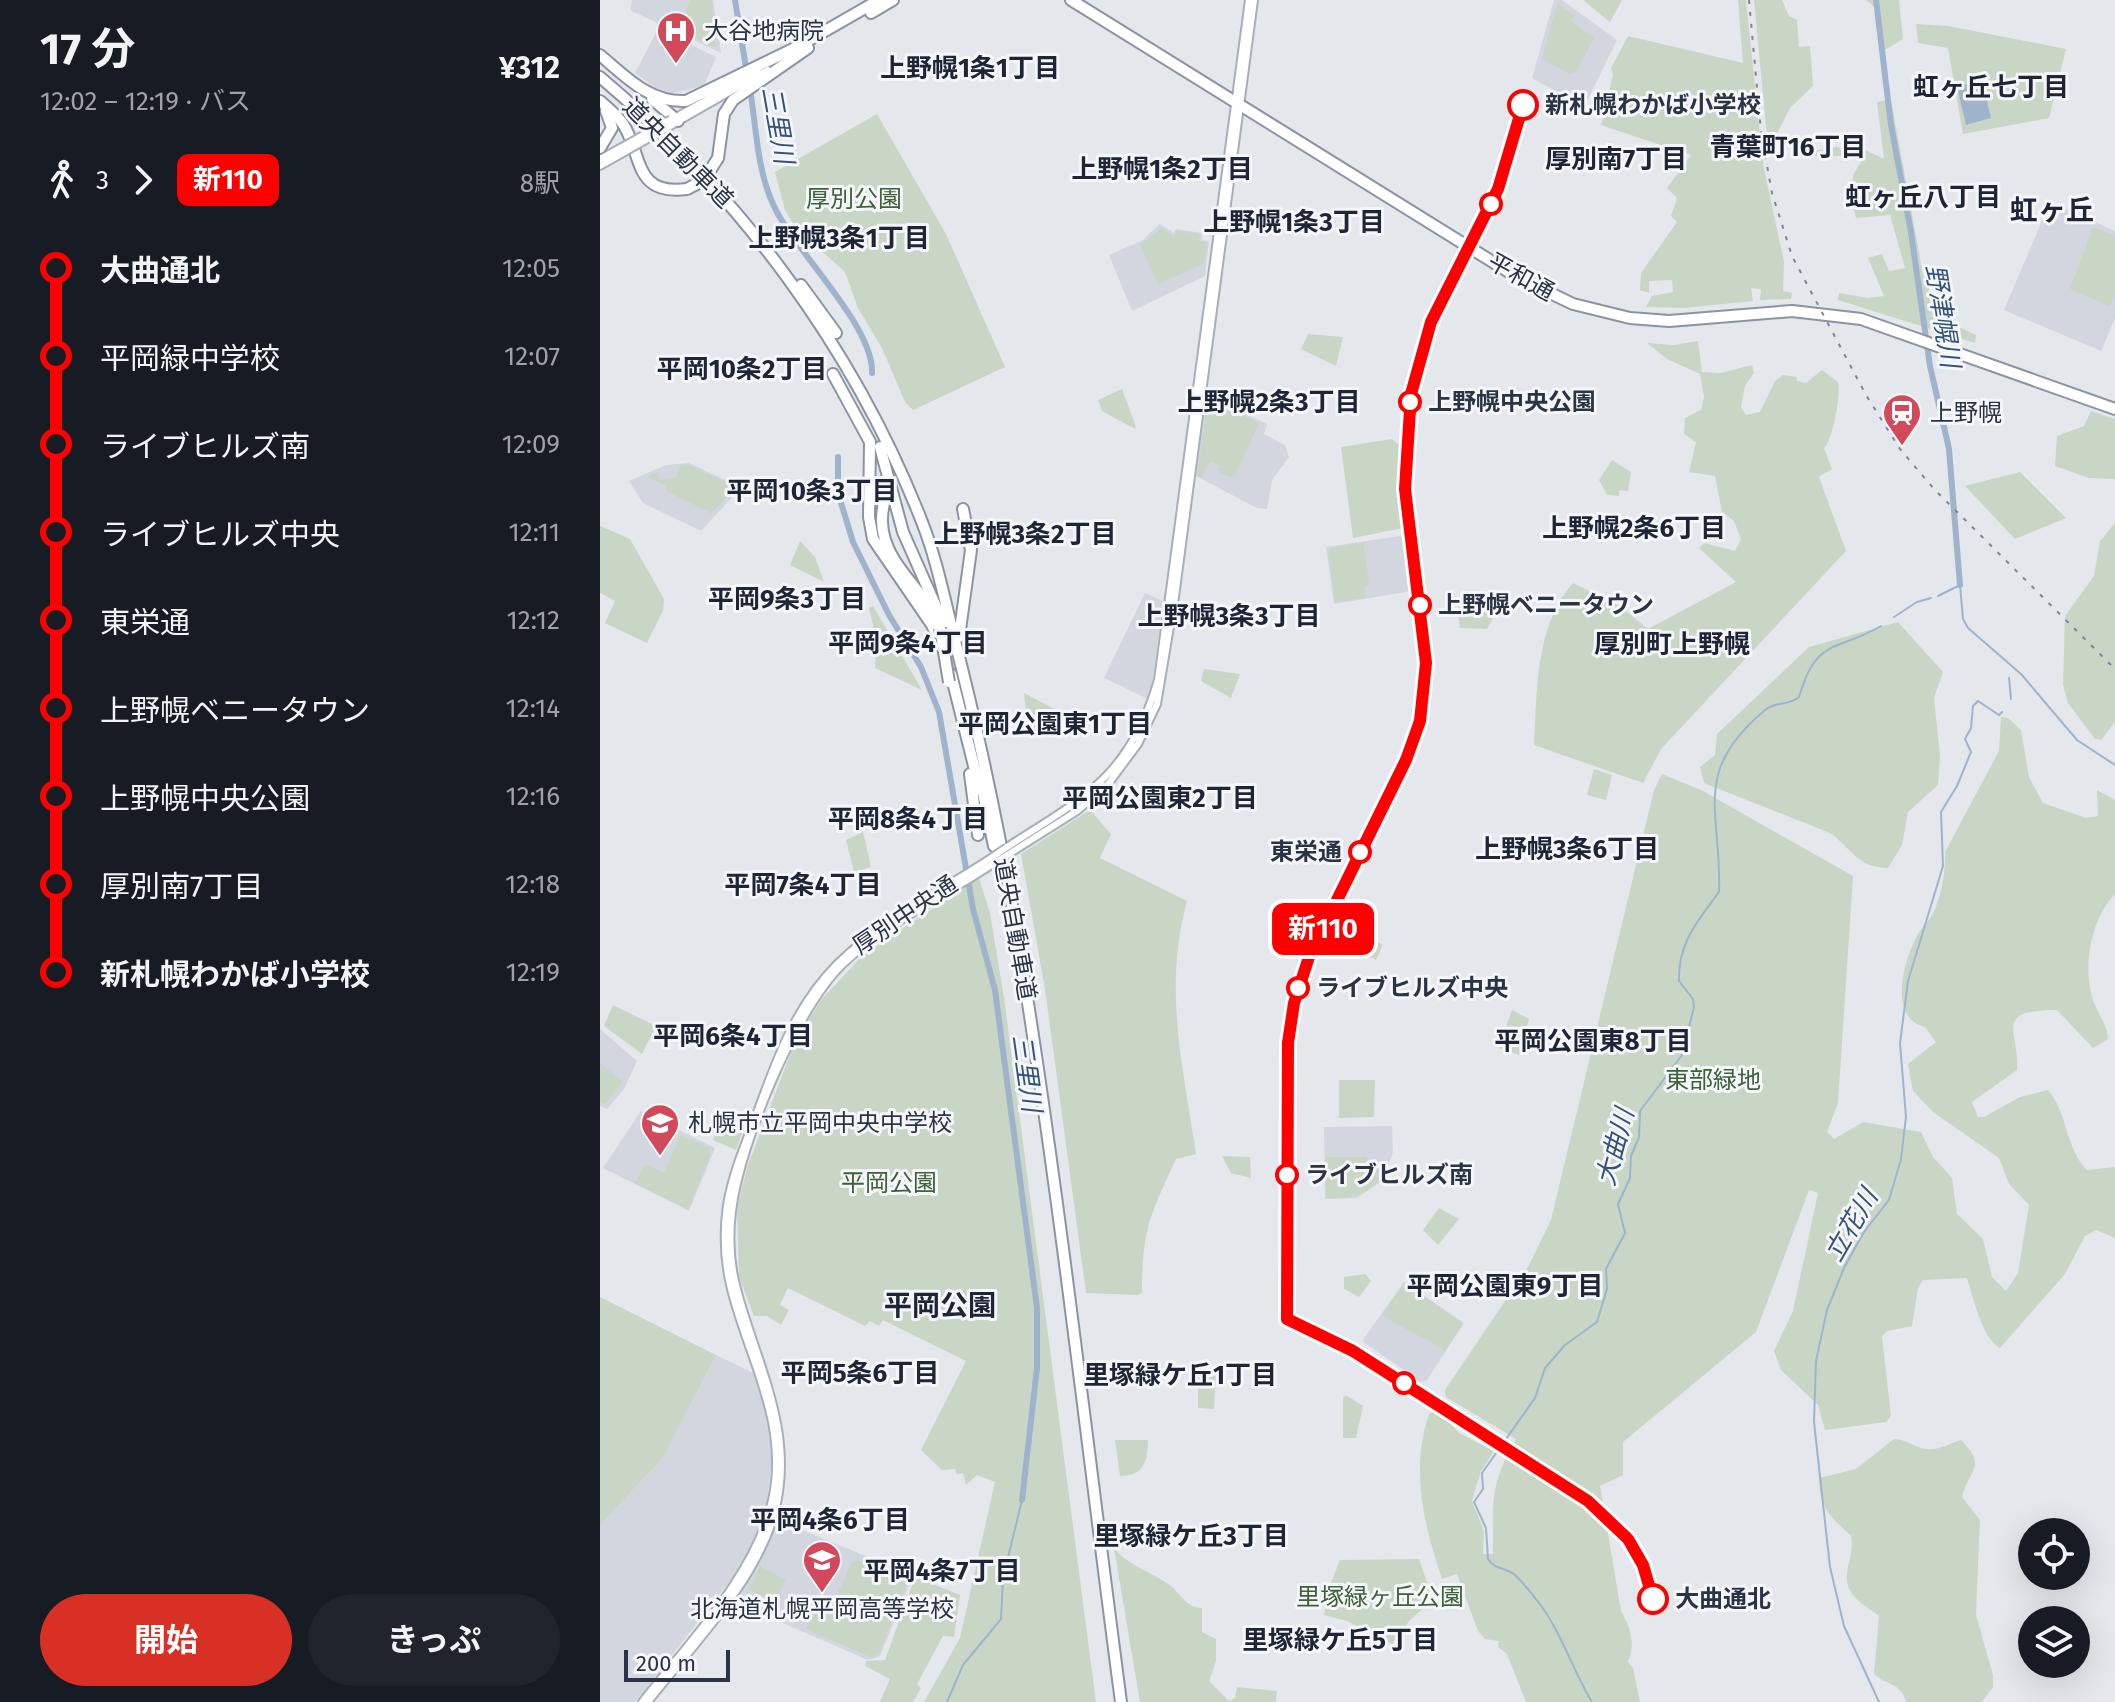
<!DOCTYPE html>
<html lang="ja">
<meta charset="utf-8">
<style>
body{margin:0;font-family:"Fira Sans","Noto Sans JP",sans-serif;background:#20242c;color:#f1f3f6;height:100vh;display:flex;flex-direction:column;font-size:30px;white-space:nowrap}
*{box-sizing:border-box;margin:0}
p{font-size:26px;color:#9ea1a6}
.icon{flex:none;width:44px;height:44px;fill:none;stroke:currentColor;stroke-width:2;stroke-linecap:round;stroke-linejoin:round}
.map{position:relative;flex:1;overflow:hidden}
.drawer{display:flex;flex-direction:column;background:#171b24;width:600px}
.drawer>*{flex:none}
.badge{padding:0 16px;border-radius:12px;font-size:28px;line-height:52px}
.controls{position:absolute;left:1418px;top:1518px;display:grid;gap:16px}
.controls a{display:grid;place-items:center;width:72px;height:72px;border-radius:50%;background:#171b24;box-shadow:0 8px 32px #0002;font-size:40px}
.scale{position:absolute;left:24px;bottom:20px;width:106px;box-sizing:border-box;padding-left:8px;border:4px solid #2b3445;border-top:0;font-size:22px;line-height:28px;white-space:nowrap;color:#2b3445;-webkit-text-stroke:6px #f4f6f9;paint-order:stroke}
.map>.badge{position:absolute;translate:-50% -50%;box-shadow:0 0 0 4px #fff}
.legs{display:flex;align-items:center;gap:12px;height:88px;padding:0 40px;font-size:26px}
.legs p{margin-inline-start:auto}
.summary{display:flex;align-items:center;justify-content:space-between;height:136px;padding:0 40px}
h1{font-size:44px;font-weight:700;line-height:60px}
.cta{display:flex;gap:16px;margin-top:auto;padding:16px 40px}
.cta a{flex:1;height:92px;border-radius:48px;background:#d93025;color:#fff;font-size:32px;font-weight:700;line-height:92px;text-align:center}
.cta a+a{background:#20242c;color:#f1f3f6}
ul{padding:0 40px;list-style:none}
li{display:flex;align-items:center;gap:28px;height:88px;font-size:30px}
li i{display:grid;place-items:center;width:12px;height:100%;margin:0 10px;background:currentColor}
li i::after{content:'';width:20px;height:20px;margin:-10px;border:6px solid;border-radius:50%;background:#171b24}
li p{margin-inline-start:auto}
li:first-child i{background:linear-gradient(#0000 50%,currentColor 0)}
li:last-child i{background:linear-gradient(currentColor 50%,#0000 0)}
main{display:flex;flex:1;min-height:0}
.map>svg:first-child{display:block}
</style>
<main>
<section class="drawer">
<div class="summary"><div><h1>17 分</h1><p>12:02 – 12:19 · バス</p></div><b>¥312</b></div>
<div class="legs"><svg class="icon" aria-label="walk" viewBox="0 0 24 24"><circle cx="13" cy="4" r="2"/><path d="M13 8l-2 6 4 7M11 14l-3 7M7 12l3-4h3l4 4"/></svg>3<svg class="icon" aria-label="forward" viewBox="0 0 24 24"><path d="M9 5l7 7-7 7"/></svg><b class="badge" style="background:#f00;color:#fff">新110</b><p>8駅</p></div>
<ul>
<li><i style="color:#f00"></i><b>大曲通北</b><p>12:05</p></li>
<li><i style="color:#f00"></i><span>平岡緑中学校</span><p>12:07</p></li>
<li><i style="color:#f00"></i><span>ライブヒルズ南</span><p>12:09</p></li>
<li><i style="color:#f00"></i><span>ライブヒルズ中央</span><p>12:11</p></li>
<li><i style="color:#f00"></i><span>東栄通</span><p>12:12</p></li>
<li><i style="color:#f00"></i><span>上野幌ベニータウン</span><p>12:14</p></li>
<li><i style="color:#f00"></i><span>上野幌中央公園</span><p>12:16</p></li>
<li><i style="color:#f00"></i><span>厚別南7丁目</span><p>12:18</p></li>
<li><i style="color:#f00"></i><b>新札幌わかば小学校</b><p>12:19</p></li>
</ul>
<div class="cta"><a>開始</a><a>きっぷ</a></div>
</section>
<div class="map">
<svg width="1515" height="1702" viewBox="0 0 1515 1702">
<rect width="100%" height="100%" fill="#e4e7ec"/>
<path fill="#d2d6de" d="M32,0h81l8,53 -91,-43z
M954,0h8l55,40 -33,67 -52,-29z
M58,29l58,28 -12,29 -33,7 -15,-5 -21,-15z
M1450,202l65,29v87l-14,33 -97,-41z
M560,224l14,9 2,-4 26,4v7l7,1 -4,35 -73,35 -23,-56 34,-15z
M611,399l56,25 -3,10 21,11 4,12 -17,23 -5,29 -10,-1 -61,-32 10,-74z
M89,463l45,21 1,10 -34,37 -58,-28 -14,-22 37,-16z
M800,536l4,3 8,52 -78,13 -8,-57z
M545,593l18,8 -11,83 -6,14 -42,-20z
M0,1029l37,32 -13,28 -17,20 -7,-3z
M41,1111l74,37 -26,63 -86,-43z
M792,1126l1,26 -10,28 -26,18 -32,1 -1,-72z
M804,1282l60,41 -37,57 -6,2 -59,-41z
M116,1355l41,20 11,43 4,38 -6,52 -13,36 -19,32 -99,126h-35v-177l63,-67z
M177,1520l136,55 -33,81 -12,4 -136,-59 29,-40z"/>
<path fill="#c9d6c5" d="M90,0h22l4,48 -37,-17z
M983,0h39l-12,22z
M1138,0h8l17,164 21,98 -1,29 9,2 -1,6 -31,1 1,-11 -10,-1 2,13 -69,7 -38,-1 6,-11 21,-4 -1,-12 -23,1v12l-9,-3 1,-17 36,-51 -6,-6 6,-18 -10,-10 24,-33 -90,-30 12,-50 -2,-7 17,-32 115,27z
M1154,0h28l7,16 8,4 2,27 11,-1 3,40 -23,22 -16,31 13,9 -6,11 -11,-10 -4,-23z
M1266,0h33l4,39 -20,12 -3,-39z
M957,4l17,11 -3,6 23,17 -18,34 -6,2 -28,-15z
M1316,24l32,2 118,23 -17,69 -86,16 -15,-86 -30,-5z
M1291,100l32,174 11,28 2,14 40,19 -1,8 -137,-43 1,-7 29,5 16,-2 -16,-38 14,-4 7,17 16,-3 -15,-53 -34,3 -6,-25 4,-20 11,-17h-51l-20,-5 10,-12 3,13 31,-5 5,5 20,-3 21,10 -7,-57z
M277,114l69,120 59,133 -92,43 -8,-8 -23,-54 -24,-40 -13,-36 -50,-45 -10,-17 -10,-38z
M1493,227l22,9v59l-5,11 -40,-17z
M561,228l13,8 3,-5 23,3 -1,7 7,1 -1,21 -47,21 -18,-39z
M708,334l35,3 -7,29 -35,-17z
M1098,341l4,31 19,1 31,-8 2,8 -9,13 -4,21 5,8 14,-3 15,-31 8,-6 14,2v4l9,2 16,-13 16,12c3,11 -5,59 -14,66l8,21 -13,8 27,74 -185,198 -18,34 -109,-38c3,-53 1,-120 39,-162l47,23 28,23 88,-47 -37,-34 5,-5 31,8 6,-12 -7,-18 -12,-9 -7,-36 -26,-4 7,-30 -12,-8 1,-16 16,-8 3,-13 -4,-23 -33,-15 -20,-16 27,2z
M522,389l14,38 -1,2 -33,-18 -4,-11z
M613,401l46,22 -24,53 -6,1 -11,-6 2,-5 -10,-5 -9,17 -4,-2 10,-72z
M1491,411l24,8v60l-26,-1 -34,-12 2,-30 27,-10z
M792,439l8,7 3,82 -50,10 -12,-91z
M1012,460l19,12 -3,19 -9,-1v6l-12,-1 -8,-15z
M86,464l44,20v10l-19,19 -45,-22 1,-5 -20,-9 11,-5 2,8 18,-3 2,-12z
M1420,472l46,46 -51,21 -50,-53z
M1515,523v199l-14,18 -6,-1 -27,-36 -5,-18 2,-69 29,-40 6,-35z
M0,526l30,13 34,60 -1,12 -16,32 -42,-20 10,-22 -15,-8z
M200,541l15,16 9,25 -34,-17z
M764,543l5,41 -5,2 2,12 -31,4 -7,-50 4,-4z
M872,605l22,11 -7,13 -27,-1 -3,-20z
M273,606l49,84 -47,-22 2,-26 -8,-34z
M1298,622l45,50 -9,26 6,58 -2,29 -30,27 -6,33 -14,23c-30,0 -37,-20 -58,-35l-126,-50 -4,-16 15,-12 2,-21 92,-87z
M604,669l36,5 -9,24 -30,-17z
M424,693l32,17 -19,22 -10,-14z
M1401,717l7,1 13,12 8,47 14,26 43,15 12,-2 -1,-26 18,10v94c-24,25 -32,70 -23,103 5,16 15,26 16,42l-15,9 -36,-38c-66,0 -37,22 -40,60l-45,32 6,15h6l36,-20 28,-7c20,23 17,58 39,80l28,-3v71l-19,-8 -11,6 -20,38 -65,74c-19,-11 -26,-49 -33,-70l-44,2 -5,8 -6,38 -25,5 -5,5 9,80 -5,6 -61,8 -7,-25 -37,-35 -7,-19 19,-40 25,-118 -9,-3 -53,142 -133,110v33l-23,11 21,125c9,16 15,33 7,51l5,6 7,34h-114l-19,-48 -9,-7 1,-6 -14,-2 -7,-8 -21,-57 -15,5c-18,-54 -32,-109 -13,-165l9,-4 21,23 35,18 -13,20 -9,30 12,30 -1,23h10c0,-50 -4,-69 23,-115l-70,-42 -1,-7 83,-123 23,-47 103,-430 8,-16 39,16 152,86 -15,227 -11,29 7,7 29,-17 58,10 12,25 19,21 5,36 26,25 9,38 14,14 12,-18 11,-68 -20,-21 -10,-26 -66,-46 -20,-21 -5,-27 28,-22 -11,-15c-38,-9 -21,-68 -7,-93 4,-7 11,-13 15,-20 8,-17 13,-43 12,-62l54,-101z
M994,769l18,6 -6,25 -19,-5z
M490,810l21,24 -11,24 87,43c-24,89 -4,164 9,253l-20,5c-26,56 -34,71 -34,134l-4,2 -52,-2 -41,-304 -24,-135z
M263,832l8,35 -17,5 -8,-32z
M379,878l11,35 14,85 92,704h-172l36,-64 35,-156 -18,-7 -11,10 -3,-12 -6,1 -2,-5 -13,1 -21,-20 45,-89 -83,-41 -4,6 -9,-5 -5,5 -77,-38 -8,17 9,5 -8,15 -14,-9h-13l-15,-39 -2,-70 11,-42 47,-123 26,-42 43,-46z
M760,933l23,12 -7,15 -23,-12z
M13,1005l43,21 -14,28 -38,-28z
M912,1010l17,9 -10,36 -20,-7z
M0,1063l23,19 -18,22 -5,-2z
M739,1080h36l-1,37 -35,1z
M123,1113l21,15 -8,22 -23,-10z
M81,1135l28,13 2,6 -23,55 -53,-26 10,-19 19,9z
M622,1156l28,1 1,21 -20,-5z
M726,1157h41l1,13h17c-12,25 -34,29 -59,28z
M839,1208l20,11 -21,26 -15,-15z
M765,1274l6,7 -12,16 -15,-8v-12z
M803,1286h7l53,38 -18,27c-21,-14 -43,-23 -63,-36z
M0,1297l116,58 -53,103 -63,67z
M598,1371l18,1 -2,37 -16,-1z
M746,1395l17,11 -7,32h-13v-41z
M1294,1439c13,0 21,9 33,10 11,2 23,-6 34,-9 27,27 8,29 1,57l18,23 -4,95 17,60v12l-11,15h-76c-5,-20 -19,-16 -32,-28l5,-58c-8,-7 -18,-11 -25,-20 -17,-19 2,-38 -3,-60 -20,-19 -32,-28 -32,-58l37,-9z
M515,1440h33c0,22 -5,36 -28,36z
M514,1548c15,19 40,24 58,39 11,10 14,20 30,21v24l14,7v22l-7,20 20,20 6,-3 2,-11 40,4 -1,11h-136z
M819,1559l14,41 -23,20 -18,24 -45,-23 -23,-6 3,-22 13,-33z
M258,1560l51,19 -30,74 -9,4 -64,-28 18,-34 11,4 17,-37z
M160,1566l26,14 -12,22 -25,-13z
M315,1577l45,18 -6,42 -11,-1 -26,48 4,4 -8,14h-33l10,-23 -25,-13 1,-5 19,-1z"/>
<path fill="#9fb4cc" d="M1361,83l23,5 7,30 -25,7 -9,-38z"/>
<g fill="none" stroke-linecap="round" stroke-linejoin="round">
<path stroke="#9fb4cc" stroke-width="2" d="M1338,596l22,-11 3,34 5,9 53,46 56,66 38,25
M1294,617l23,-15 14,-4
M1409,678l2,21
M347,1702l16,-37 38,-46 2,-41 19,-78
M992,1702c-20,-33 -30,-69 -53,-99 -8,-10 -16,-21 -25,-29 -9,-6 -20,-5 -26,-15l-2,-31 -12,-26 9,-13 -1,-16 53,-75 10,-30 20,-23 32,-23 10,-33 -1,-20 19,-36 -7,-29 12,-26 1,-22 8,-19 1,-26 42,-56 12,-48 -1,-8 -14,-18c-1,-39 19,-60 40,-89 3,-81 -29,-119 46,-182 10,-9 24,-4 34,-13 18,-61 36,-44 82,-71
M1279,1702l-35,-76 -14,-59 -16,-145 2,-61 11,-51 17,-42 20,-36 25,-32 12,-41 5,-42 -6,-74 8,-62 35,-115 -2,-54 16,-26 14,-34 -6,-13 6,-11 2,-22 5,-5 21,14 3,-3"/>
<path stroke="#9fb4cc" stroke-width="6" d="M135,0l12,74
M1276,0l15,125 20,107 19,134 19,83 11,136
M150,89c6,36 7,81 23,115 20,46 101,121 99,169
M238,457v36l15,49 36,73 32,52 18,45 34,197 22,81 42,318v60l-15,132"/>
<g stroke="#a9aeb7" stroke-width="10">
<path id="secondary" d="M74,118l84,-47
M77,122l91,-52
M0,159l22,-12
M0,166l25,-14
M407,847c78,-50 123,-71 151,-167l91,-680
M409,854l68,-43 29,-24 32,-43 19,-40 18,-107 79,-597
M42,1702c46,-59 115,-129 130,-202 17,-77 -23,-139 -41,-211 -7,-28 -8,-56 -4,-84 5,-30 17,-59 28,-87 20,-55 39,-111 82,-154 44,-43 102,-72 154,-106
M48,1702c44,-56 109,-121 127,-190 21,-81 -18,-147 -38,-223 -7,-25 -8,-52 -5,-78 8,-66 63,-200 110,-246 43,-41 101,-68 151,-101"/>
</g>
<g stroke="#8b94a3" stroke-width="14">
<path id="highway" d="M471,0l446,277 56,27 57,14 39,3 123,-10 69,8 254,90
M271,13l22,-13
M0,55c26,22 50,48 86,46l113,-55 80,-46
M0,77c141,119 255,273 322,445 15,38 23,80 33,119 25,97 45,194 62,293 42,255 70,512 104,768
M52,99l26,22
M0,101c8,7 17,14 23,23 20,31 10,72 64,65
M0,148l12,-20 -6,-17
M118,158l6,-44 9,-14 75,-52
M201,285l35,48
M233,374l37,68 -1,75 4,22 59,86 9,19
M280,447l23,85 42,95
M286,483c1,13 -5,26 -4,39 1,41 41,66 56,101
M359,637l12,-87 -8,-41
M351,674l29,116
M370,774l8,61
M381,783l13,63"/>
</g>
<use href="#secondary" stroke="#fff" stroke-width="6"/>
<use href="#highway" stroke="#fff" stroke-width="10"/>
<path stroke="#7d8696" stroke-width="2" stroke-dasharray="4 8" stroke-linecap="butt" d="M1149,0l12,132 11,61 20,63 74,139 34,54 34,40 181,180"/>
<g stroke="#a9aeb7" stroke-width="10" stroke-linecap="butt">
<path id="secondary-bridge" d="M22,147l49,-28
M25,152l49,-28
M391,858l16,-11
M393,864l16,-10"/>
</g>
<g stroke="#8b94a3" stroke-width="14" stroke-linecap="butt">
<path id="highway-bridge" d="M87,189l17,-9 14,-22
M340,628l9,54"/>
</g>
<use href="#secondary-bridge" stroke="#fff" stroke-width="6"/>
<use href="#highway-bridge" stroke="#fff" stroke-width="10"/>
</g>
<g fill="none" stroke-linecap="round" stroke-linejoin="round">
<g stroke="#fff" stroke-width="18">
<path id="line-1" d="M923,105l-25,84 -67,133 -20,72 -6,95 21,174 -6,58 -14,39 -97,197 -15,46 -6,40 -1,276 66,32 235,150 40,38 15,26 10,34"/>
</g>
<use href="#line-1" stroke="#f00" stroke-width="12"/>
</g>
<defs>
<g id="hospital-pin" transform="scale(2)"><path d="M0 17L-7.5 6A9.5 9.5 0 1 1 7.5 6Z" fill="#d1495b" stroke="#f4f6f9"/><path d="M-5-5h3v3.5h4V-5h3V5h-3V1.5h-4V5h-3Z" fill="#fff"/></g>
<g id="station-pin" transform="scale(2)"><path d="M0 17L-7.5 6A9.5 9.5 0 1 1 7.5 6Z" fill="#d1495b" stroke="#f4f6f9"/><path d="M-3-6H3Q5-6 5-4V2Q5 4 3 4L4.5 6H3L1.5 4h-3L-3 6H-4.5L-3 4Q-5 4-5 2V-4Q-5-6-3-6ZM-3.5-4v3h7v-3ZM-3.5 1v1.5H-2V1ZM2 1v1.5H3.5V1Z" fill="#fff"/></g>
<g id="school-pin" transform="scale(2)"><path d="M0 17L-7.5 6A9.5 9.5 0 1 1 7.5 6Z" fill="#d1495b" stroke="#f4f6f9"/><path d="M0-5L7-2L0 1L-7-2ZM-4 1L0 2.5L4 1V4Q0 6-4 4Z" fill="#fff"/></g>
</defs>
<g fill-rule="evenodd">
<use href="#hospital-pin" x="76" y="31"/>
<use href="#station-pin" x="1302" y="413"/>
<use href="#school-pin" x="60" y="1123"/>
<use href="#school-pin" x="222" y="1560"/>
</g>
<g fill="#fff" stroke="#f00" stroke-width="4">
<circle cx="923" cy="105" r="14"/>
<circle cx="891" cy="204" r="10"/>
<circle cx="810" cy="402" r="10"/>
<circle cx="820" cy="605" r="10"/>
<circle cx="760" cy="852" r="10"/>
<circle cx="698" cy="988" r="10"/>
<circle cx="687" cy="1175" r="10"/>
<circle cx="804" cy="1383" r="10"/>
<circle cx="1053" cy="1599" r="14"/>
</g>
<g text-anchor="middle" stroke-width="6" stroke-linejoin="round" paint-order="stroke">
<g font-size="24" fill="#2b3445" stroke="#f4f6f9" text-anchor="start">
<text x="104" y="39">大谷地病院</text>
<text x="1330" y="421">上野幌</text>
<text x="88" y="1131">札幌市立平岡中央中学校</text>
<text x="222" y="1617" text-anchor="middle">北海道札幌平岡高等学校</text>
</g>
<g font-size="24" font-weight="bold" fill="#2b3445" stroke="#f4f6f9" text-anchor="start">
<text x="945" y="113">新札幌わかば小学校</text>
<text x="828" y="410">上野幌中央公園</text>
<text x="838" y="613">上野幌ベニータウン</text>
<text x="742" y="860" text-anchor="end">東栄通</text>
<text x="716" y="996">ライブヒルズ中央</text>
<text x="705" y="1183">ライブヒルズ南</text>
<text x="1075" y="1607">大曲通北</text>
</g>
<g font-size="24" fill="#2b3445" stroke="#f4f6f9">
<text transform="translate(78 153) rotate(45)" y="8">道央自動車道</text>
<text transform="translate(921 277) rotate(29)" y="8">平和通</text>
<text transform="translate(305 915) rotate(-34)" y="8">厚別中央通</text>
<text transform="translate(415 929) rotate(80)" y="8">道央自動車道</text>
</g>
<g font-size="24" fill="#3f6138" stroke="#f4f6f9">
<text x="254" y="207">厚別公園</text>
<text x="1113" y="1088">東部緑地</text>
<text x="289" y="1191">平岡公園</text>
<text x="780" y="1605">里塚緑ヶ丘公園</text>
</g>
<g font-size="26" font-weight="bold" fill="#1d2536" stroke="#f4f6f9">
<text x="370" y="77">上野幌1条1丁目</text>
<text x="1391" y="96">虹ヶ丘七丁目</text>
<text x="1188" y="156">青葉町16丁目</text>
<text x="1016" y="168">厚別南7丁目</text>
<text x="562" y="178">上野幌1条2丁目</text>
<text x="1323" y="206">虹ヶ丘八丁目</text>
<text x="694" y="231">上野幌1条3丁目</text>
<text x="239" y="247">上野幌3条1丁目</text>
<text x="142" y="378">平岡10条2丁目</text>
<text x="669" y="411">上野幌2条3丁目</text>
<text x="212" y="500">平岡10条3丁目</text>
<text x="1034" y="537">上野幌2条6丁目</text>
<text x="425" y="543">上野幌3条2丁目</text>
<text x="187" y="608">平岡9条3丁目</text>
<text x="629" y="625">上野幌3条3丁目</text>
<text x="308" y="652">平岡9条4丁目</text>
<text x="1072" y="653">厚別町上野幌</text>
<text x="455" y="733">平岡公園東1丁目</text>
<text x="560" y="807">平岡公園東2丁目</text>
<text x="308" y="828">平岡8条4丁目</text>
<text x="967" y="858">上野幌3条6丁目</text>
<text x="203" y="894">平岡7条4丁目</text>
<text x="133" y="1045">平岡6条4丁目</text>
<text x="993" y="1050">平岡公園東8丁目</text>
<text x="905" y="1295">平岡公園東9丁目</text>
<text x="260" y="1382">平岡5条6丁目</text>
<text x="580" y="1384">里塚緑ケ丘1丁目</text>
<text x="230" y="1529">平岡4条6丁目</text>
<text x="591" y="1545">里塚緑ケ丘3丁目</text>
<text x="342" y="1580">平岡4条7丁目</text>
<text x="740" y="1649">里塚緑ケ丘5丁目</text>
</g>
<g font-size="26" font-style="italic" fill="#34527a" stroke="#f4f6f9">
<text transform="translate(178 125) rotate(80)" y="9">三里川</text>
<text transform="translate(1343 316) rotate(81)" y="9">野津幌川</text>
<text transform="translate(427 1073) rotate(82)" y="9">三里川</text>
<text transform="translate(1015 1147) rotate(-75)" y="9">大曲川</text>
<text transform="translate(1251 1225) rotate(-60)" y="9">立花川</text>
</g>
<g font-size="28" font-weight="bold" fill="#1d2536" stroke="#f4f6f9">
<text x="1452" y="220">虹ヶ丘</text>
<text x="340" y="1315">平岡公園</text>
</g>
</g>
</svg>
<div class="controls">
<a><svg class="icon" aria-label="locate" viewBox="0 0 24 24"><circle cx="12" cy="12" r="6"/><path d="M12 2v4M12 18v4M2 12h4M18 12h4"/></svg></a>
<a><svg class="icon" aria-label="layers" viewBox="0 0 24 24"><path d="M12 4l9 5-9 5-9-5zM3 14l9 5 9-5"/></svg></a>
</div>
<div class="scale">200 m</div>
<b class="badge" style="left:723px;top:929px;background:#f00;color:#fff">新110</b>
</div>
</main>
